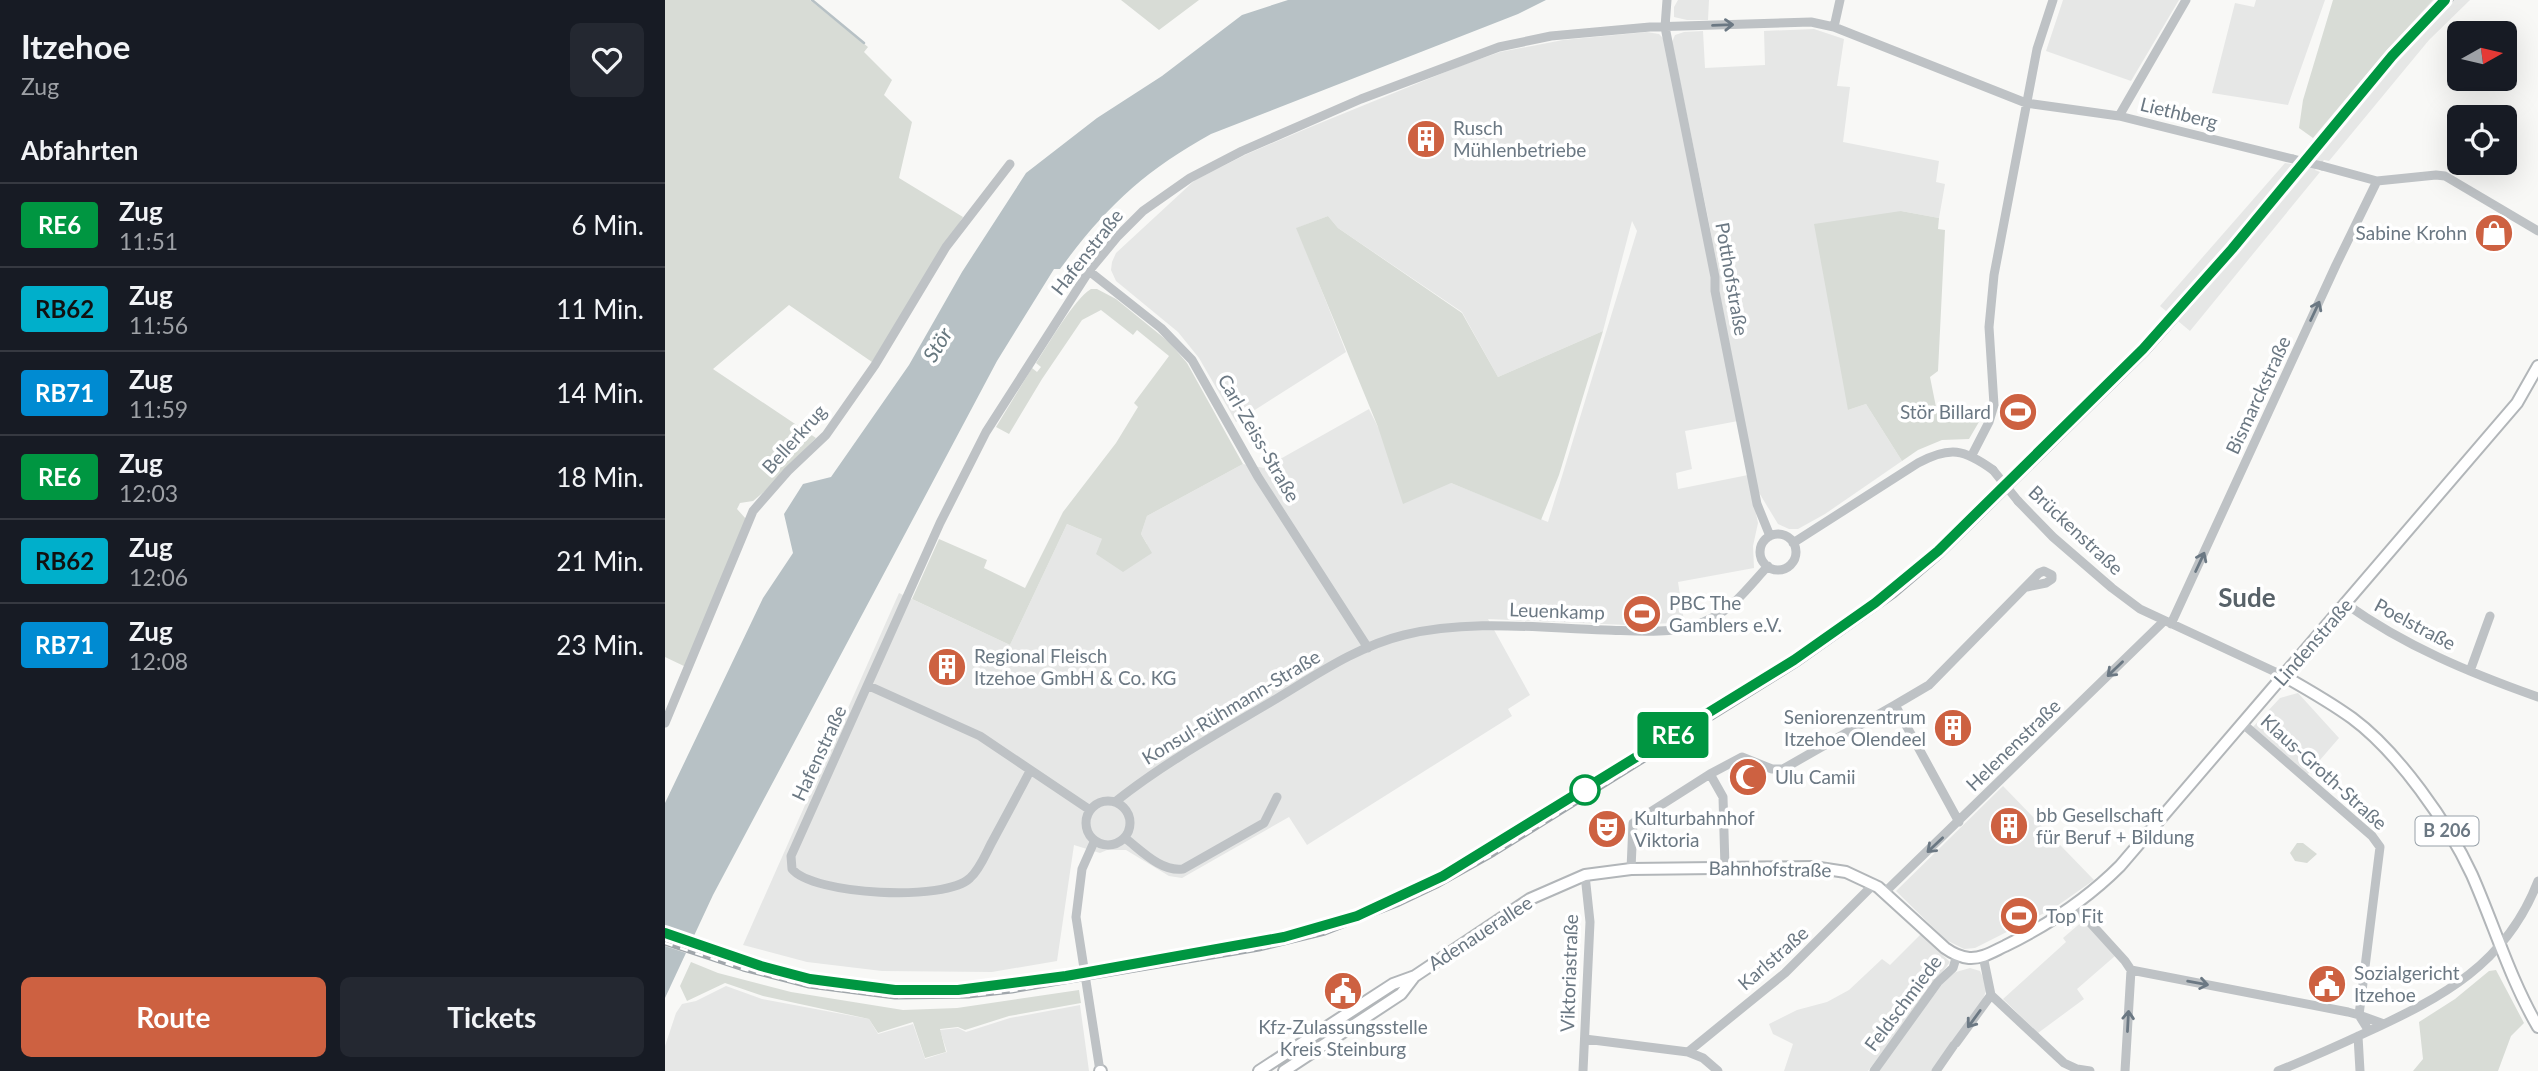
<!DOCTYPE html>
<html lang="de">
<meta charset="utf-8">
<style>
body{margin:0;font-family:Lato,sans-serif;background:#242831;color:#f1f3f6;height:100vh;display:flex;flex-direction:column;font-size:26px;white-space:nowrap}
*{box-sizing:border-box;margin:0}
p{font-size:23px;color:#9ea1a6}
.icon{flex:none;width:38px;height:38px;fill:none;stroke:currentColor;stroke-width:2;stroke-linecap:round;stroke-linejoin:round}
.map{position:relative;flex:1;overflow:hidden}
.side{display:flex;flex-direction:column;background:#171b24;width:665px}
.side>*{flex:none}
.badge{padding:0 14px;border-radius:5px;font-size:24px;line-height:46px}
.needle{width:46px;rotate:82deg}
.fabs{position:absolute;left:1782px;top:21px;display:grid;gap:14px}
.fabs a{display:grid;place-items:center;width:70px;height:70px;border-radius:10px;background:#171b24;box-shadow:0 7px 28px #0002;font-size:35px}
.map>.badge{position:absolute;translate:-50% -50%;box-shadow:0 0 0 4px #fff}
h2{padding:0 21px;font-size:26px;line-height:63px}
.round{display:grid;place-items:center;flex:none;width:74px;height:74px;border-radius:10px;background:#242831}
.overview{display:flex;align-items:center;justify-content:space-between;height:119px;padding:0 21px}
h1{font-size:33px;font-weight:700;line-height:52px}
.button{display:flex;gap:14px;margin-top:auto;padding:14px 21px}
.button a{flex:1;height:80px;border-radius:10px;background:#cd6141;color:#fff;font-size:28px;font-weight:700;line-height:80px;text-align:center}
.button a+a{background:#242831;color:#f1f3f6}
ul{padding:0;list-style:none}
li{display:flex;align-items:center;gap:21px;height:84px;padding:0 21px;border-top:2px solid #363941}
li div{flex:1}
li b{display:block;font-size:26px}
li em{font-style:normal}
li .badge{min-width:77px;font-weight:700;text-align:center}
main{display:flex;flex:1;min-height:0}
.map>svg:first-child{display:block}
</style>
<main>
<section class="side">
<div class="overview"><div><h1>Itzehoe</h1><p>Zug</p></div><a class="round"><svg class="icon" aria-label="heart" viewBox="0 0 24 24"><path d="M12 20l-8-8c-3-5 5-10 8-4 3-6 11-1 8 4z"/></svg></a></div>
<h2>Abfahrten</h2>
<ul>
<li><span class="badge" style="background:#009641;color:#fff">RE6</span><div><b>Zug</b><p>11:51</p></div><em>6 Min.</em></li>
<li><span class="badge" style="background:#00afcb;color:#111">RB62</span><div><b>Zug</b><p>11:56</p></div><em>11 Min.</em></li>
<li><span class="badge" style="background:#008bd2;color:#fff">RB71</span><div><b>Zug</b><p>11:59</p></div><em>14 Min.</em></li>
<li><span class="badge" style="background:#009641;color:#fff">RE6</span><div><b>Zug</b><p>12:03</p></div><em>18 Min.</em></li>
<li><span class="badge" style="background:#00afcb;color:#111">RB62</span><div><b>Zug</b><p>12:06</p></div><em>21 Min.</em></li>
<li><span class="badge" style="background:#008bd2;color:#fff">RB71</span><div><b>Zug</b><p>12:08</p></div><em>23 Min.</em></li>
</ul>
<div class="button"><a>Route</a><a>Tickets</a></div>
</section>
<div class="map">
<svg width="1873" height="1071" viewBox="0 0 1873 1071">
<rect width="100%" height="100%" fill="#f8f8f6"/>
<path fill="#e6e7e6" d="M1013,0h31l-1,20h-21l-13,-3v-10z
M1398,0h116l-48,81 -85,-30z
M1591,0h69l-37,105 -76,-12 23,-90 19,4z
M1768,0h37l-41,40 -100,121 -5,-1 -9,10 5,2 -130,159 -30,-25 125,-143 7,1 89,-107z
M1149,29l30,10 -7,47 13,1 -7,55 96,19 -3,21 9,2 -6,34 -38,-7 -53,199 18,-6 36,57 -77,53 -27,15h-9l-11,-5 -20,-33 -39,-201v-14l-11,-58 -36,-176 3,-7 9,-3 19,-1 2,37 60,-3 -1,-34z
M982,32l12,2 5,5 48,238 26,144 -53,10 7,38 -16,4 2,16 70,-14 10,48 -5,23 1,22 -76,14 6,39 -10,2 -47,2 -139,-6 42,76 -22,14 4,7 -205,129 -18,-28 -107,61 -13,-2 -43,-26h-19l-7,3 -26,-8 -17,116 -65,11 -110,-1 -75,-9 -64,-17 156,-352 111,52 57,-121 35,15 45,5 -6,-10 6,-18 96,-52 21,4 105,-59 9,18 73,56 97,39 89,-291 -5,-10 -29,110 -105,46 -36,-65 -124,-84 -10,-12 -31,12 49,124 -110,70 -37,-64 -21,-26 -62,-51 -5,-11 1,-8 4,-9 79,-73 52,-26 61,-26 152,-62 40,-14 63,-12z
M1633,693l41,45 -32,37 -55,-47 28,-30z
M1338,786l91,94 -40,28 -79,40 -11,1 -18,-9 -50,-49z
M1419,920l31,36 -38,33 7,10 -46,34 -35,-34 63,-57 -3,-4z
M1256,934l29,28 -82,109h-84l9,-27 -20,-10 -4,-10 28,-14 30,-8 22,-12 33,-31 8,6z
M1305,968l10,3 4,8 2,12 -4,11 -50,69h-55l69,-92 10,-7z
M61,986l36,13 107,20 9,15 35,-10 12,35 22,-7 -7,-22 18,-2 8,4 44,-14 70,-13 9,66h-424v-25l11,-33 6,-9 14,-3z"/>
<path fill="#d8dcd6" d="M0,0h145l58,47 -4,5 28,28 -8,15 28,27 -13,56 64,39 -91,145 -83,-57 -76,64 103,69 -51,53 -12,10 -13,2 -3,6 9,10 -60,148 -21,-10z
M456,0h78l-40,30z
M1668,0h100l-52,57 -68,81 -14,-10 4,-28z
M1236,211l38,7 -1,11 7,1 -7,141 -8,6 8,40 45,-2 -14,24 -27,1 -24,10 -16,11 -36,-57 -18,6 -34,-186z
M663,216l10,12 124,85 36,64 105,-46 -44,144 -18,45 -90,-37 -48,21 -25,-77 -82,-199z
M426,289h6l19,10 53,43 18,21 56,101 -96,52 -6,18 11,19 -29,19 -27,-18 6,-15 -35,-15 -57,121 -98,-46 27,-60 48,21 -3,8 41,20 38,-76 53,-69 22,-36 -4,-4 35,-47 -32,-26 -4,5 -32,-25 -19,10 -40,59 -33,55 -13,-7 36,-59 5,4 4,-5 -5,-4c12,-18 38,-64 55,-74z
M1632,843h6l14,11 -10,9 -12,-2 -5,-8z
M26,962l27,11 73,19 112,18 54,-2 122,-18 2,13 -72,13 -44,14 -7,-3 -18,2 6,23 -21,6 -12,-36 -35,11 -9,-14 -106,-23 -38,-13 -38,18 -7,-15z
M1831,970l28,53 -13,13 -13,35h-85l10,-12 -4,-37 36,-23 34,-28z"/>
<path fill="#b7c1c5" d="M623,0h258l-28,14 -307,120c-67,37 -106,74 -151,135h-6l-57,92 -284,534 -48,103v-195l98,-205 30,-45 -9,-39 19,-30 28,-7 78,-112 53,-93 64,-99 71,-55 65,-42 80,-61z"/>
<path fill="#f8f8f6" d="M0,931l30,11 -6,12 -24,-8z"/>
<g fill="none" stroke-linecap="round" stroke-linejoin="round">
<path stroke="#b7c1c5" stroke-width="2.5" d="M147,0l52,43"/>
<g stroke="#b2b6b9" stroke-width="14">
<path id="major" d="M1619,676c23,13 46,26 68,42 46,34 96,105 120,157 22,50 38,104 66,152
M435,1071h1
M594,1071l134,-87 22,-8 115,-77 55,-24 46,-6 182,-2 33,5 32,15 67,61c7,5 15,9 24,10 13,1 25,-7 36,-12 43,-21 81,-46 115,-80l397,-463 21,-37
M619,1071l117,-77 13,-17"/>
</g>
<path stroke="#bec2c5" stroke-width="9" d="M1002,0l-2,27 50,250v14l42,213 13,32
M1175,0l-6,27 192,76 93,13 174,43
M1454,116l67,-116
M1657,166l55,15 59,-6 9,1 93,55
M424,271l72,57 31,32 66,117 110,171
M1307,455l17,-33 5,-17 -5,-78 5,-52 43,-226 16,-49
M1353,501l35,36 59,51 28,21 144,67
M1095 552a18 18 0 1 1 36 0a18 18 0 1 1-36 0Z
M1128,543l125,-80c32,-17 46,-14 75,7
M1681,604c59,42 124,69 192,93
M1506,624l165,-359 41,-84
M1805,671l20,-55
M204,686l111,50 110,74
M1230,705l34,-20 110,-112 5,-2 8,4v4l-6,4 -19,4
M0,723l88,-212 35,-40 38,-36 49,-70 71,-118 64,-83
M1577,723l130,113 8,11 -21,168 25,9
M365,771c-12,23 -25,47 -38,71 -6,11 -12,27 -22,36 -24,24 -157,17 -178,-9l-1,-13 149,-333 46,-91 103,-161 29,-35 25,-25 47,-33 52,-27 119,-52 138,-52 52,-11 99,-9 161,-5 23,5
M1045,774l32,-17 30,12h11l112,-64 64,117
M421 823a22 22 0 1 1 44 0a22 22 0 1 1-44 0Z
M450,802c50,-40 107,-71 161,-103 40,-24 82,-53 128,-64 65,-16 135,-7 201,-5 37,1 75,6 109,-13 21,-11 37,-33 54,-51
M460,838c17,13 36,34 58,31l81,-46 13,-26
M429,842l-12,27 -6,48 24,154
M966,869l2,-46 77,-49 13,23 2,71
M1220,892l279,-271
M1410,906l50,55 6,9 217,42 11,3 10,16
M1318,956l8,39 73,68 13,6 13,2
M1693,1036l2,35
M920,1039l103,13 15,6 15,13
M1291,1043l35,-48
M1023,1052l97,-79 89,-89
M918,1071l7,-149 -5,-47
M1209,1071l64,-89 15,-14 4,-13
M1271,1071l18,-26
M1460,1071l6,-101
M1613,1071c30,-12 59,-25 89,-39 76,-35 139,-68 171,-151"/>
<use href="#major" stroke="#fff" stroke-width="10"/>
<g stroke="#a0a6ab" stroke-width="5">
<path id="rail" d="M0,943l78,26 66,17 86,11 73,-1 44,-5 247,-42 66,-16 72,-28 40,-19 57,-32 303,-189 97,-69 48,-41 204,-201 90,-102 159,-192 56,-60"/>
</g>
<use href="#rail" stroke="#fff" stroke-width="2.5" stroke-dasharray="8" stroke-linecap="butt"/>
<path stroke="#bec2c5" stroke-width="9" d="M1628,159l29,7
M1328,470l25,31"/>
</g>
<defs><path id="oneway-shaft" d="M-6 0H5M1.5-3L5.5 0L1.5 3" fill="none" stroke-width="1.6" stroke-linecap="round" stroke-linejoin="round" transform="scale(1.75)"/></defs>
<g stroke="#6b7883">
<use href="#oneway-shaft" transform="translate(1058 25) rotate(-2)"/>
<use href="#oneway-shaft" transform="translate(1650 311) rotate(-65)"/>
<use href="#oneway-shaft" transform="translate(1535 562) rotate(-65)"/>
<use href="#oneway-shaft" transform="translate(1450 669) rotate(136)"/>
<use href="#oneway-shaft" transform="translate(1270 845) rotate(137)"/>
<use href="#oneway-shaft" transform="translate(1533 983) rotate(10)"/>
<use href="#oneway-shaft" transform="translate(1309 1019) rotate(126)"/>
<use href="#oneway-shaft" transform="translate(1463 1021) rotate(-87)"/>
</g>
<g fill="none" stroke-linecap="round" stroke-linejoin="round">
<g stroke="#fff" stroke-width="16">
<path id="line" d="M0,933l96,33 49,13 85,11h63l108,-14 218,-39 73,-21 86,-40 351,-216 81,-57 63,-52 205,-202 89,-100 160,-193 53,-56"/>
</g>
<use href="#line" stroke="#009641" stroke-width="10"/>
</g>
<defs>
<g id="building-disc" transform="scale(2.0125)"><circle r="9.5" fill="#cd6141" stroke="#fff"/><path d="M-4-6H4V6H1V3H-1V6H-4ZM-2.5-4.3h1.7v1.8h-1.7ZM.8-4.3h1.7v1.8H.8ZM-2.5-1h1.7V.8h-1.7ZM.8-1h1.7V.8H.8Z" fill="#fff"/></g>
<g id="shop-disc" transform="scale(2.0125)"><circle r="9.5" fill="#cd6141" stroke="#fff"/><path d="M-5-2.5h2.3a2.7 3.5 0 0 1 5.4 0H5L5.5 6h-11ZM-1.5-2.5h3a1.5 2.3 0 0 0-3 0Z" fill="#fff"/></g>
<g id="stadium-disc" transform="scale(2.0125)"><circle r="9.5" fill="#cd6141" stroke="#fff"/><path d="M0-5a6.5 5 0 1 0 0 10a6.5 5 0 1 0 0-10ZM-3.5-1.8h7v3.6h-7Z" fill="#fff"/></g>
<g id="mosque-disc" transform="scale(2.0125)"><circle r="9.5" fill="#cd6141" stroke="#fff"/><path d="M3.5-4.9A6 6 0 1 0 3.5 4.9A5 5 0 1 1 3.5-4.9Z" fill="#fff"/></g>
<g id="theatre-disc" transform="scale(2.0125)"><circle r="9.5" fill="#cd6141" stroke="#fff"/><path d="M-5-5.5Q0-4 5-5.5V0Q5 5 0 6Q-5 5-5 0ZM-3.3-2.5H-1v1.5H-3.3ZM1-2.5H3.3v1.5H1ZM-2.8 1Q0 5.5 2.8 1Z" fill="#fff"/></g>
<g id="civic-disc" transform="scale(2.0125)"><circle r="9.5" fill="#cd6141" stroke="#fff"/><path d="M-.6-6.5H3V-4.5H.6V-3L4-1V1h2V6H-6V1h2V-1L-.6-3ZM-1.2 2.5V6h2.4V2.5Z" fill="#fff"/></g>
</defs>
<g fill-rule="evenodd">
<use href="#building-disc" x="761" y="139"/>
<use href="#shop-disc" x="1829" y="233"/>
<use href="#stadium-disc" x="1353" y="412"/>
<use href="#stadium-disc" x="977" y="614"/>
<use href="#building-disc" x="282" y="667"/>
<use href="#building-disc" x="1288" y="728"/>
<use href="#mosque-disc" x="1083" y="777"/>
<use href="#building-disc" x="1344" y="826"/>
<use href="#theatre-disc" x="942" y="829"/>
<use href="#stadium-disc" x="1354" y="916"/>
<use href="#civic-disc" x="1662" y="984"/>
<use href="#civic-disc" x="678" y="991"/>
</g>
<circle fill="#fff" stroke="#009641" stroke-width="3.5" cx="920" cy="790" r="14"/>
<g text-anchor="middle" stroke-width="7" stroke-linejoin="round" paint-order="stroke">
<rect fill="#fff" stroke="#97a0a8" stroke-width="2" x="1750.5" y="816.5" width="63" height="29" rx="5"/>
<g font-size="18" font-weight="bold" fill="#6b7883">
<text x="1782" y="837">B 206</text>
</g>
<g font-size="19" fill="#6b7883" stroke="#fff">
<text transform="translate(1514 113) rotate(14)" y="7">Liethberg</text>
<text transform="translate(422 252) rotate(-52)" y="7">Hafenstraße</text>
<text transform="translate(1067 279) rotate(80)" y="7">Potthofstraße</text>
<text transform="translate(1593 395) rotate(-65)" y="7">Bismarckstraße</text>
<text transform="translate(594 438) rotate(60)" y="7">Carl-Zeiss-Straße</text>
<text transform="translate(129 439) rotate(-48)" y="7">Bellerkrug</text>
<text transform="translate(1411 530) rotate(43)" y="7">Brückenstraße</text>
<text transform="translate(892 611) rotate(2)" y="7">Leuenkamp</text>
<text transform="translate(1750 624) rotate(28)" y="7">Poelstraße</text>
<text transform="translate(1648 642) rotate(-49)" y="7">Lindenstraße</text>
<text transform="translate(566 707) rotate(-31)" y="7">Konsul-Rühmann-Straße</text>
<text transform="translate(1348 745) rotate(-44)" y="7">Helenenstraße</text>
<text transform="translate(154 753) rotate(-65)" y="7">Hafenstraße</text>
<text transform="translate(1659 772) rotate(42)" y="7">Klaus-Groth-Straße</text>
<text transform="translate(1105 869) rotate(1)" y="7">Bahnhofstraße</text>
<text transform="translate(815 933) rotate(-33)" y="7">Adenauerallee</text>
<text transform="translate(1108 958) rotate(-41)" y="7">Karlstraße</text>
<text transform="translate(904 973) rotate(-88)" y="7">Viktoriastraße</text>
<text transform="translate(1238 1003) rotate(-53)" y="7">Feldschmiede</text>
</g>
<g font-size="19" fill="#6b7883" stroke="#fff" text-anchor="start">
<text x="788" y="135">Rusch<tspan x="788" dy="22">Mühlenbetriebe</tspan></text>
<text x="1802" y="240" text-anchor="end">Sabine Krohn</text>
<text x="1326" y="419" text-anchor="end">Stör Billard</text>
<text x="1004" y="610">PBC The<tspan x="1004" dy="22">Gamblers e.V.</tspan></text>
<text x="309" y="663">Regional Fleisch<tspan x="309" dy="22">Itzehoe GmbH &amp; Co. KG</tspan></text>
<text x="1261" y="724" text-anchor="end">Seniorenzentrum<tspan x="1261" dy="22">Itzehoe Olendeel</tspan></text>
<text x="1110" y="784">Ulu Camii</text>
<text x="1371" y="822">bb Gesellschaft<tspan x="1371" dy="22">für Beruf + Bildung</tspan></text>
<text x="969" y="825">Kulturbahnhof<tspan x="969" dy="22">Viktoria</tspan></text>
<text x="1381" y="923">Top Fit</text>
<text x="1689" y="980">Sozialgericht<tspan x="1689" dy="22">Itzehoe</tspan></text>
<text x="678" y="1034" text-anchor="middle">Kfz-Zulassungsstelle<tspan x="678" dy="22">Kreis Steinburg</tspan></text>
</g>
<g font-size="21" font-style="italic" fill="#67787f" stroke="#fff">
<text transform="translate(273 345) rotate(-59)" y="7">Stör</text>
</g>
<g font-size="26" font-weight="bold" fill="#586269" stroke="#fff">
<text x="1582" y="607">Sude</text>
</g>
</g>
</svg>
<div class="fabs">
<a><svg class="needle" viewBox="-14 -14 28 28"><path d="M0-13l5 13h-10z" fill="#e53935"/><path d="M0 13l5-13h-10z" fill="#9ea1a6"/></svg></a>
<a><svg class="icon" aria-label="locate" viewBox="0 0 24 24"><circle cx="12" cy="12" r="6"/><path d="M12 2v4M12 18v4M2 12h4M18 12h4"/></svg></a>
</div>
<b class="badge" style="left:1008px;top:735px;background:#009641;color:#fff">RE6</b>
</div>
</main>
